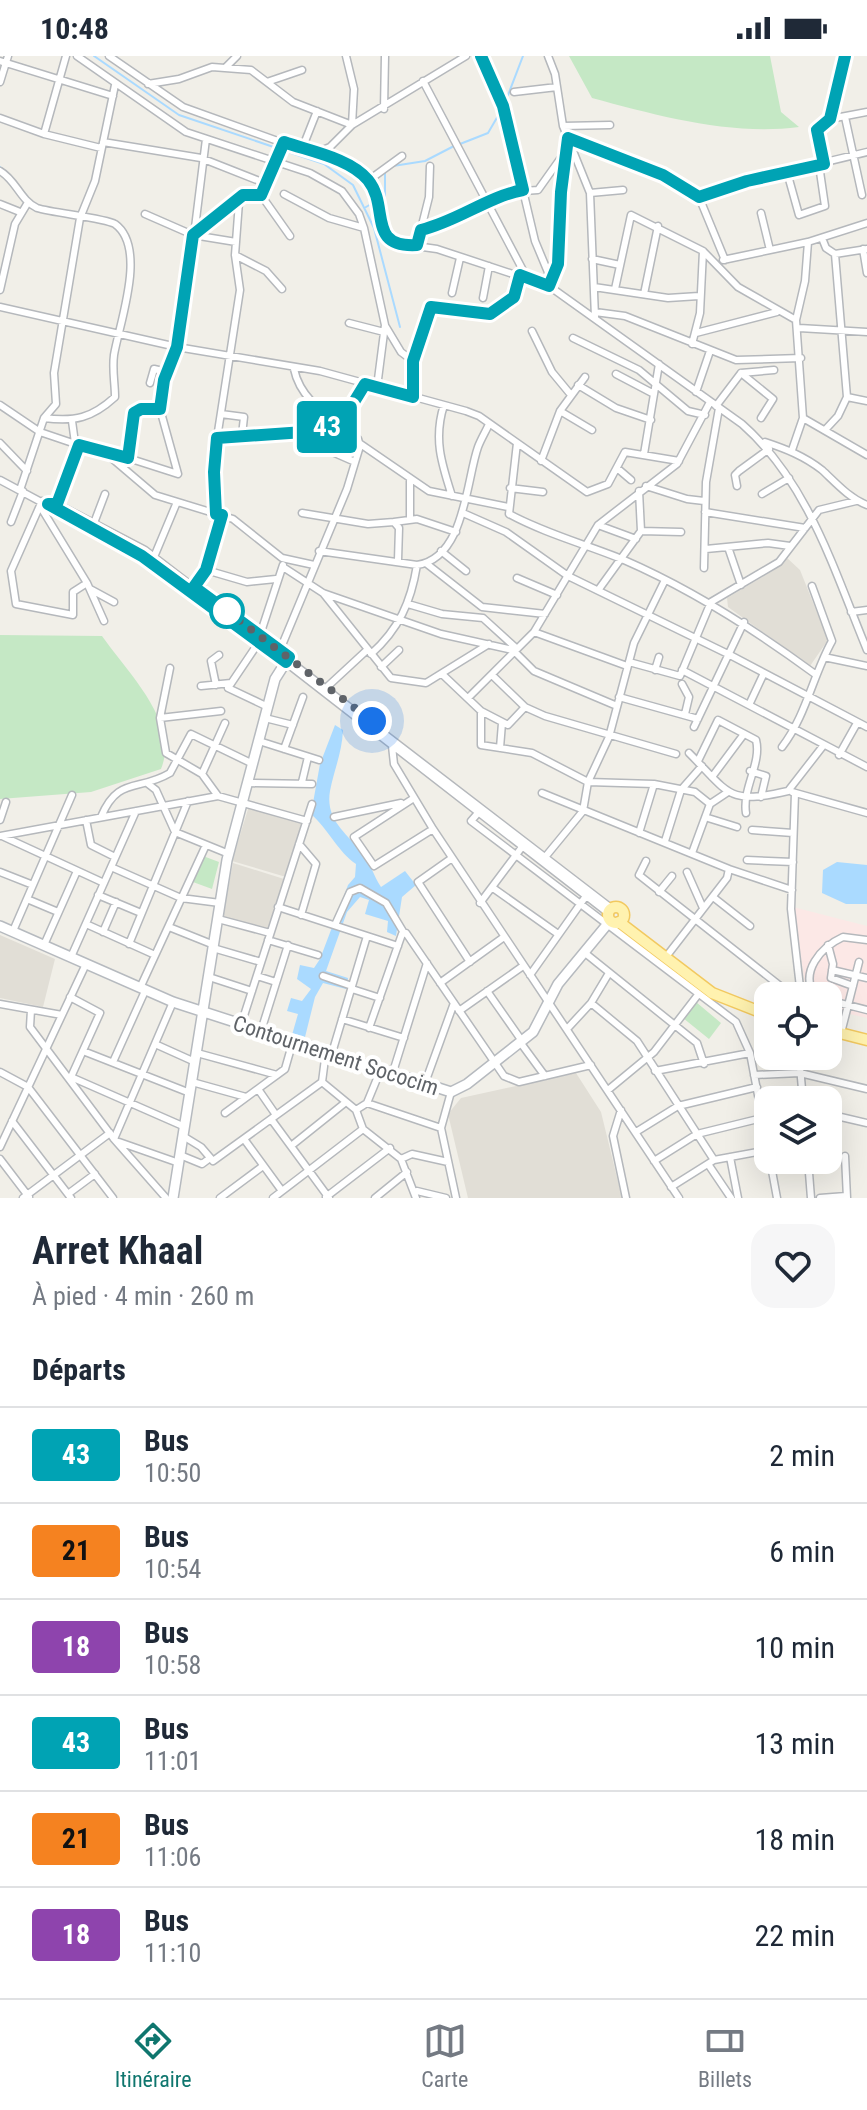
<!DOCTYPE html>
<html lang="fr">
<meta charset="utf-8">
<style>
body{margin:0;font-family:"Roboto Condensed",sans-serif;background:#f6f6f7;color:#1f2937;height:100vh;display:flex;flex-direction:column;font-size:30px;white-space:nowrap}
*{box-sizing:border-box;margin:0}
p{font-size:26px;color:#747a83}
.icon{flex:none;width:44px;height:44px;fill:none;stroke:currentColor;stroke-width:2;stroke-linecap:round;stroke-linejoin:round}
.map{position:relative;height:1142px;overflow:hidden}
.sheet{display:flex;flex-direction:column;background:#fff;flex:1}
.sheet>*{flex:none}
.badge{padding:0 16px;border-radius:6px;font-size:28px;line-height:52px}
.fabs{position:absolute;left:754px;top:926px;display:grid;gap:16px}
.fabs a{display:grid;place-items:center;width:88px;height:88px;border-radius:16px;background:#fff;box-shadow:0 8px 32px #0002;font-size:40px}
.you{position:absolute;width:40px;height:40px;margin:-20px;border:6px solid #fff;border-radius:50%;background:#1a73e8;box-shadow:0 0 0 12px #1a73e833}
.map>.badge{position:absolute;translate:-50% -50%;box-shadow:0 0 0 4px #fff}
h2{padding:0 32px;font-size:30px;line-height:72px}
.round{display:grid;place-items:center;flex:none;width:84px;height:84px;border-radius:24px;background:#f6f6f7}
.headline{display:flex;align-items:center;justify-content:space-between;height:136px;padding:0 32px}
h1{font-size:38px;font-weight:700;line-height:60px}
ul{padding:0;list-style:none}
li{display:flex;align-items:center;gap:24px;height:96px;padding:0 32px;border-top:2px solid #e0e1e3}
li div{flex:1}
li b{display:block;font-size:30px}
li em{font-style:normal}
li .badge{min-width:88px;font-weight:700;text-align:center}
.status{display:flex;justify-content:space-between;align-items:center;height:56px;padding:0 40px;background:#fff;direction:ltr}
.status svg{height:22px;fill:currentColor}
.dock{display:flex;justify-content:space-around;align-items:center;height:112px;border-top:2px solid #e0e1e3;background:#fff;font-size:22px;color:#747a83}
.dock a{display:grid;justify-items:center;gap:4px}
.dock .active{color:#0f766e}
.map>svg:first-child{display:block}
</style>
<div class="status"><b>10:48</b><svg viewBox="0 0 49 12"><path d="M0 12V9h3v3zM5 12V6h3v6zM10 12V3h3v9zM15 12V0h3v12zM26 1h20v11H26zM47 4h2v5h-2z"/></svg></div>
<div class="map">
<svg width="867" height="1142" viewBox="0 0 867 1142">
<rect width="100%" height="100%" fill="#f1efe8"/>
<path fill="#e1ded6" d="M786,501l14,13 28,70 -18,26 -82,-59 -1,-9 47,-28z
M249,750l53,16 -16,55 -54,-16z
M233,807l51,16 -16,52 -35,-9 -10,-6z
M0,879l55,24 -12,48 -43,-9z
M576,1017l25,39 21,86h-154l-20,-84 13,-16z"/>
<path fill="#fce8e6" d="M793,851l74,19v92l-39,-9v-13h-21z"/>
<path fill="#c5e8c5" d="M569,0h201l11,56 18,15c-68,9 -140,-11 -207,-29z
M0,579l102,1c25,36 78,86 59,133l-70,23 -91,7z
M203,800l16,6 -7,27 -19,-7z
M696,946l25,21 -12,16 -26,-21z"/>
<path fill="#aadaff" d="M335,669l8,5c-1,23 -9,40 -13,61 -5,30 17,42 33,63 8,10 11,23 18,33l24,-16 11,14 -14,12 -6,39 -9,-4 1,-11 -23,-7 4,-14 -9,-3 -13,15 -21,59 22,7 -2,11 -23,-6 -8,14 -11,44 -12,-6 6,-21 -11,-3 4,-13 11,3 9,-12 -14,-10 3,-14 14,3 6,-9 28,-74 7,-8 1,-13c-17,-11 -28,-35 -45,-50l9,-50z
M837,806l30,3v39h-21l-24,-11 1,-23z"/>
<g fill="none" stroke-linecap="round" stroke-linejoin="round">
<path stroke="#aadaff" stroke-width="2" d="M94,0l85,59 145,49 29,21 21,43 26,99
M505,47l18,-47
M460,88l28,-11 14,-24
M393,110l32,-5 29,-15
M0,111l10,8
M19,131l11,13
M366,151l19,-11v-23"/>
<g stroke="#b5b8bc" stroke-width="9">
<path id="street" d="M77,0l109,76 124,41 32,18 17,23 5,14 21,97 -8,62
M109,0l74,51 167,60c37,24 19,57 44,76l43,6 112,37 193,138c66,58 92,146 125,226
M481,0l22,50 32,135 15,36
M548,0l7,18 8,52 27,67 5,124
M0,5l113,35
M226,11l11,-11
M423,25l103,195
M0,26l8,-26
M267,26l35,-12
M148,28l31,-5 33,-12 39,3 42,32 59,23 114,-69
M514,36l43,-5
M384,53l1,-53
M845,61l17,78
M0,62l44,16 57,14
M830,63l37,-7
M563,70l47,-1
M44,78l22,-78
M103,86l98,16 66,26
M302,93l15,-38
M316,97l14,-6 22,-22 2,-36 -8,-33
M824,108l-7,-34 13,-11 15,-63
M0,115c16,9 20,29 37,37 16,5 68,10 78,16 33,24 4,100 -1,131 -2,15 1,28 1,42 -23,21 -40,25 -71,21
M787,116l12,43 26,-9 -6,-41
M369,124l33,-24
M590,137l33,-3
M284,138l45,24 35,10
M261,139l29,41
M699,141l48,-16 120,-29
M0,148l20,8
M761,157l9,37
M145,158l48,21 43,7
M421,174c42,-10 74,-38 117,-40l27,-38
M193,179l47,-38
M822,182l4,10 9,6 32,-5
M417,189l12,-48 1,-31
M863,193l4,24
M235,199l31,16 16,18
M592,203l28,6
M723,204l85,-18 59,-19
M549,230l9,-22 3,-72 7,-54 95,37 36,22 26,63
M594,231l74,11 31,-2
M615,233l16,-74 72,36 35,36 58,33 7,98 -11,32
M0,234l15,-66 12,-20
M452,237l8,-35
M644,238l14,-68
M483,242l6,-32
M0,251l177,40 143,24 146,40 13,5 108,76 21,-8 17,-32 54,9
M595,256l30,4 111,44 65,-2
M796,264l9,-39 3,-39
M349,267l35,9
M386,271l15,25 12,9v36
M799,272l68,4
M532,275l20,41 19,23
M696,277l81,-21
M573,282l66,32 49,41 17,4
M692,288l8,-31 3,-62
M413,305l18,-54c41,-10 71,34 89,-32
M741,317l33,-3
M616,318l38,20
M150,327l4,-14 13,3
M578,329l38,23 35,12
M696,336l14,-41
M847,341l20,4
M0,349l40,27 68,23 47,40 78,24 49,39 32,7
M444,349c-11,34 -2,60 8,91
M716,350l25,-33 32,26 -12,19
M560,355l32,19
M221,358l23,3 -2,18
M803,362l64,37
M72,365l3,22
M825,374l13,-14 9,-19 -12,-143
M304,376l19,16 32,14
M217,382l87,-6 36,-7 25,-41
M765,386c21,7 39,14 57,28 14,13 27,28 45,35
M0,387l27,28
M359,387l70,48 79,16
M517,387l-8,71c37,20 76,30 115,46 69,30 130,69 191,114
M644,398l15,-90
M108,399l20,3 6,-45 7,-4h19
M128,402l50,16 -18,-65 27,-117 19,-153
M541,405l19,-50 25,-34
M617,412l14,12
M0,424l142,76 134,99 332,258
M646,430l41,13 17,2
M737,430l-2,-11 4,-4 30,-22
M510,432l33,4
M20,434l24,-72 12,-14 -2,-31 26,-155 15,-37 20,-96
M762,438l27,-16
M42,445l-31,70 5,33 57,11v-23l14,-9
M48,448h9l88,46 466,358
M57,448l22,-59
M40,450l47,77 17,38
M705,456l100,16
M302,457l66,11 26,-2 5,6 -1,32
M463,457l43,19 62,44 162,79 137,72
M216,458l-1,-63 25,-161 -5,-35 4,-53 4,-7h18l23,-53
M410,463v-38
M11,466l12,-31
M394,466l23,-3 39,13
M94,467l11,-29
M598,469l38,14
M641,475l40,1
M728,491l13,38
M706,493l62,-6 22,3
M319,495l98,14c48,-7 49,-84 61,-118 3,-8 8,-16 11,-23
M441,495l25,20
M154,501l23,-55
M427,508l55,43 63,7
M283,511l40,26 118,41 72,16 21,21 83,35
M704,512l2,-86 13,-74
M206,514l41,12 29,-3
M517,522l40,17
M90,533l24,13
M599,533l42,-58 -2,-40
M192,534l14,-20 16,-55
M323,537l68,85 35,5 63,-39
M408,548l34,10 41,4 33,30
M851,556l16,-2
M534,576l93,34
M260,579l23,-70
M259,586l-31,46 40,19
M280,594l67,-161 13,-43 -2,-7c-25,-21 -57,-36 -64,-70
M371,598c28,-25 40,-52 46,-89
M824,601l43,9
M629,606l51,14 31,-74 68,-40 40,-52 37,-9
M381,611l18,-17
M170,612l-10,50 6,35 36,21 16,22
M655,614l4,-13
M682,614l185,97
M442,618l39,37 27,14 17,-18
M493,620l32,31 20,9 131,38
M682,628l7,13 -4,17
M216,629l-5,-24 8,-6
M201,630l30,-3
M327,631l40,-37
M619,641l79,22
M468,642l66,-66 64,-107 79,-61 33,-62
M749,649l15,-32
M481,655v34l51,8 56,29 66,2 41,8 15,12
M160,662l61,-7
M265,662l28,7
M694,671l50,-105
M259,685l60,19
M392,690l2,18 39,65 246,369
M782,691c24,-31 31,-72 50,-106l-20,-55
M500,692l2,-25
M284,693l19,-52
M689,697c41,41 38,52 99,38l35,-45
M839,699l18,-32
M698,705l20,-41 38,20c6,23 -14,48 -10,73
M750,715l16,5 -5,21
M202,718l23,-51
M712,721l32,-43
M302,726l6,-25
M147,727l9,7 19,42 54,22
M248,727l64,1
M792,736l75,21
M542,737l187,76 -2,9 -58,75
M795,737l-4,116 10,87
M414,742l-60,39 20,29 59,-37
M478,757l-7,8 265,201 14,31 18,95
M101,761c17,-41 37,-25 69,-44l21,-39 62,30
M334,761l67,-14
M708,762l29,9
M0,764l6,-18
M86,764l5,25 24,12
M752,774l41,3
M639,777l15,-49
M0,780l218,-40 89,25
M2,780l102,47
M665,785l16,-51 21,-24
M299,788l17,20 -15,51
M692,797l18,-49 18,-12
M546,800l37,-45 5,-29 21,-45 25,-94 31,-63
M452,802l-34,24 52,80
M747,804l46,2
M646,805l-7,14 154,121
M111,811l70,31 39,5
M729,813l63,21
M0,816l33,13
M687,816l16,36
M493,832l65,46
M659,836l13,-16
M98,839l43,18
M713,841l37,29
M27,843l31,13
M480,847l42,-56
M278,851l120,39
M218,863l52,14
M86,868l69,31
M335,869l15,-33 10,-4 26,15 18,30
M169,871l45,18
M13,875l59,-136
M103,876l13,-30
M268,884l50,15
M129,888l59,-143
M44,889l33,-74
M828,889l5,19 -2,14 22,8
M213,892l48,14
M585,897l112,90 7,21
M71,901l65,-146
M832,914l35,8
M530,919l56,-79
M257,920l19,6
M323,920l29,10
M209,921l43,14
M440,927l64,-46
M140,932l66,-143
M352,933l28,9
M487,935l35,50
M815,940c-16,-24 6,-49 28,-59l24,3
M70,941l30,16 -29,64
M828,944l39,10
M591,947l46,38 77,119
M0,948l62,11
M31,954l-1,17 84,112 52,59
M459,955l64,-45
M342,963l62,19
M241,969l71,-221
M369,972l33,-94 4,-1 98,143 15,6 72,-17
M567,973l24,-26 18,-30
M261,975l27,-86
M841,977l18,-71
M520,986l25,34
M155,988l40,18
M83,995l107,42
M326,995l-4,31 34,28 7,19 38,30 15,39
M197,997l80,22
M332,997l35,-117
M799,1000l4,44
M113,1006l32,-71
M655,1015l95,-18
M0,1016l28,15 85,111
M393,1016l34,-109
M754,1019l46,-2 67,16
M71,1021l114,50
M192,1026l54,15
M425,1027l29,-80
M258,1033l18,26
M608,1034l46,-38 43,-56
M451,1036l-10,36 15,70
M367,1047l74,25
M356,1054l11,-7 14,-34
M621,1054l-8,26 13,62
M225,1057l60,-44 8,-28
M828,1058l39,9
M271,1063l58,79
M12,1065l59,77
M636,1076l42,-26 79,-19
M183,1080l18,11 12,14 109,-79
M114,1083l59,-137
M244,1083l38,52
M119,1086l60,21
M291,1090l55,-44
M0,1091l86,-183
M180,1099l22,9 8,-6
M845,1100l2,42
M730,1101l8,41
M0,1103l29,38
M401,1103l11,-5 36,8
M770,1104l7,38
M808,1104l3,38
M654,1105l43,-27 65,-16
M708,1108l23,34
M772,1112l37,-4
M671,1131l43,-27 54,-10
M417,1135l29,7
M68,1138l27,-20
M326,1141l64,-49
M23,1142l87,-65
M220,1142l43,-32
M273,1142l90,-69
M375,1142l32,-26
M820,1142l26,-2"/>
</g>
<g stroke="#b6babf" stroke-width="12">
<path id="secondary" d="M0,870l173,76 278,90 16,-8 66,-52 25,-48 52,-63
M173,1142l54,-338 48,-181 14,-22"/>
</g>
<g stroke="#f2c960" stroke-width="13">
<path id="primary" d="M608 859a8 8 0 1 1 16 0a8 8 0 1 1-16 0Z
M619,866l93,71 56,22
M828,974l39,10"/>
</g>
<use href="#street" stroke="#fff" stroke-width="6"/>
<use href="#secondary" stroke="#fff" stroke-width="9"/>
<use href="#primary" stroke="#fff2af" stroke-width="10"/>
</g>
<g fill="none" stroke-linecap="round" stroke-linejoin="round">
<g stroke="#fff" stroke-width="18">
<path id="line" d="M481,0l22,50 20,84c-36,7 -65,31 -102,40l-4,15c-51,3 -27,-38 -49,-65 -18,-22 -59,-29 -84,-38l-23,53h-18l-50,40 -16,112 -13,33 -4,29h-19l-7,4 -6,45 -49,-13 -22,59h-9l94,52 144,106 3,-5 -95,-70 12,-17 16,-55 -6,-1 -2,-42 3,-34 87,-6 36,-7 25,-41 48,13v-36l18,-54 59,7 24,-17 6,-22 29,11 9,-22 3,-72 7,-54 95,37 36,22 48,-16 77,-17 -7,-34 13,-11 15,-63"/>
</g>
<use href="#line" stroke="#00a3b4" stroke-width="12"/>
<path stroke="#5f6368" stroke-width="8" stroke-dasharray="0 14.4" d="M227,555l-11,-8 156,118"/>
</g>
<circle fill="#fff" stroke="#00a3b4" stroke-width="4" cx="227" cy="555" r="16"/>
<g text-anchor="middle" stroke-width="8" stroke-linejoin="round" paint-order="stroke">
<g font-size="22" fill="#5f6368" stroke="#fff">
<text transform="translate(336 999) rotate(18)" y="8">Contournement Sococim</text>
</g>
</g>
</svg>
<div class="fabs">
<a><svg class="icon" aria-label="locate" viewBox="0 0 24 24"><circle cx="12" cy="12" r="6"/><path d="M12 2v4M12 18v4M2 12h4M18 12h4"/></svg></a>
<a><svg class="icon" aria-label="layers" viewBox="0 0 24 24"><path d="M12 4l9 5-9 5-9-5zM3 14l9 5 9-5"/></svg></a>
</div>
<div class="you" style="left:372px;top:665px"></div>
<b class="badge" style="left:327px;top:371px;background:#00a3b4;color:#fff">43</b>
</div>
<section class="sheet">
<div class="headline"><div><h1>Arret Khaal</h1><p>À pied · 4 min · 260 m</p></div><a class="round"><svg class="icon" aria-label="heart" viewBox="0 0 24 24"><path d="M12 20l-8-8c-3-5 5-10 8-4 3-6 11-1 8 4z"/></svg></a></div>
<h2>Départs</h2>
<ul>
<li><span class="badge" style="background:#00a3b4;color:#fff">43</span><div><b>Bus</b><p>10:50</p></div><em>2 min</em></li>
<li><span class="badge" style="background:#f58220;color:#111">21</span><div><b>Bus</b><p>10:54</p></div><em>6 min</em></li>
<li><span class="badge" style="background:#8e44ad;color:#fff">18</span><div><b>Bus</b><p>10:58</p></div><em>10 min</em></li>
<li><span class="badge" style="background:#00a3b4;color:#fff">43</span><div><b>Bus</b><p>11:01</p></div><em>13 min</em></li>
<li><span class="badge" style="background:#f58220;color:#111">21</span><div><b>Bus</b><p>11:06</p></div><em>18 min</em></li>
<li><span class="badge" style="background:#8e44ad;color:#fff">18</span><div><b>Bus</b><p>11:10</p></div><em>22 min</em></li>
</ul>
</section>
<nav class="dock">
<a class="active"><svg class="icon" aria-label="directions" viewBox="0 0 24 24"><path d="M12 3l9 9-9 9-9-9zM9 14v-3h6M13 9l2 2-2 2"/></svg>Itinéraire</a>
<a><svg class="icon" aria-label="map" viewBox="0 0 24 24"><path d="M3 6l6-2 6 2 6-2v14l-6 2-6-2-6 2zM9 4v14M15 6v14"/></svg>Carte</a>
<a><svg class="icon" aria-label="tickets" viewBox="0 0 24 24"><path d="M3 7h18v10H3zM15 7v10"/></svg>Billets</a>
</nav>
